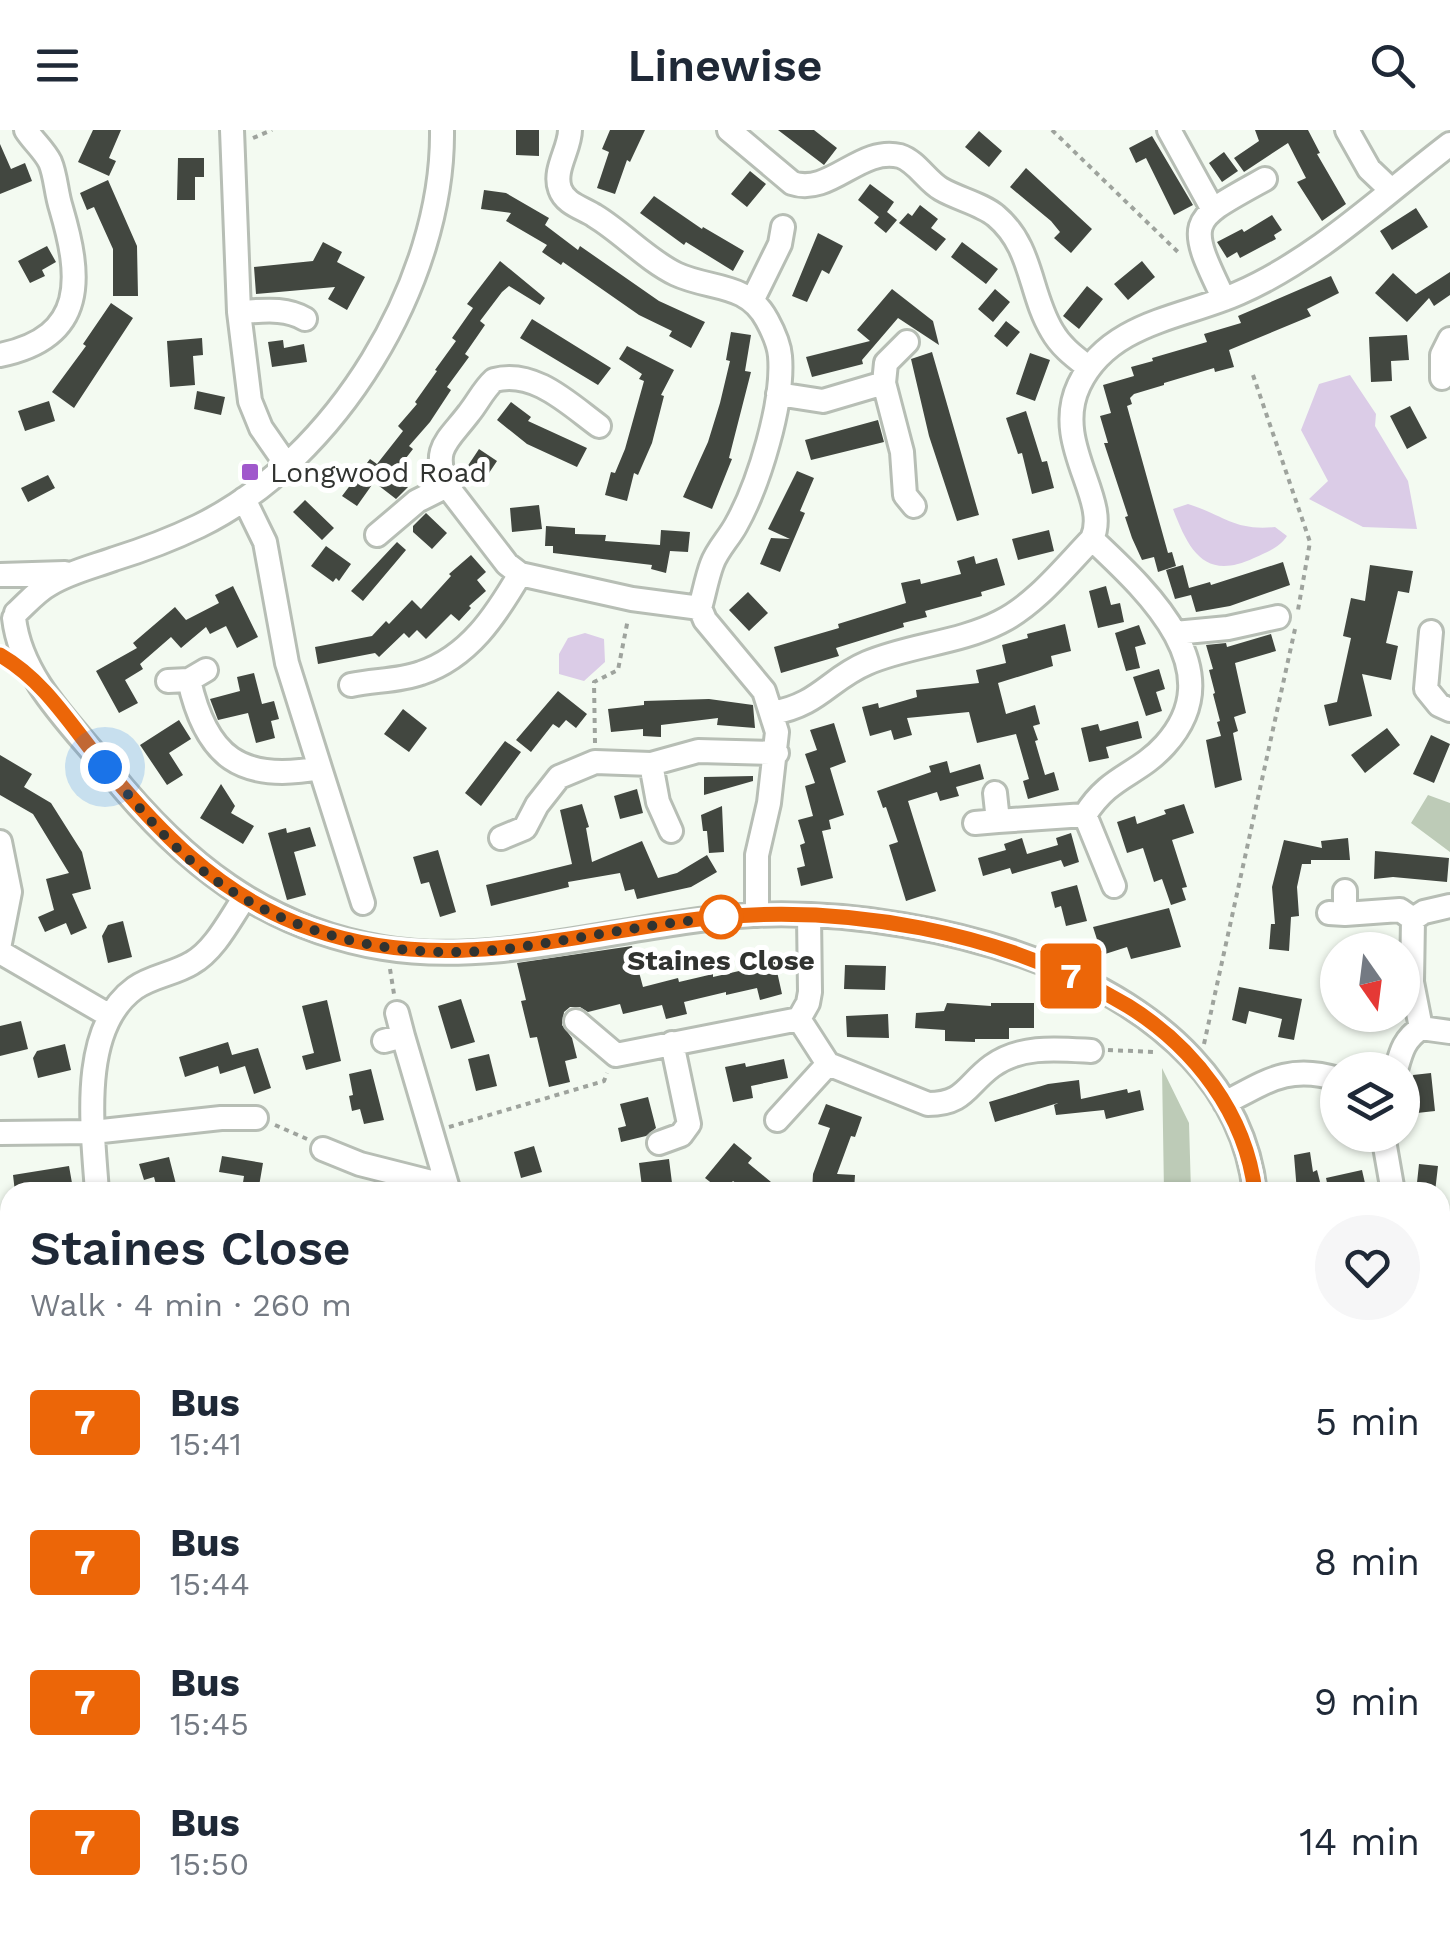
<!DOCTYPE html>
<meta charset="utf-8">
<style>
body{margin:0;font-family:"Work Sans",sans-serif;background:#f6f6f7;color:#1f2937;height:100vh;display:flex;flex-direction:column;font-size:38px;white-space:nowrap}
*{box-sizing:border-box;margin:0}
p{font-size:32px;color:#747a83}
.icon{flex:none;width:55px;height:55px;fill:none;stroke:currentColor;stroke-width:2;stroke-linecap:round;stroke-linejoin:round}
.map{position:relative;flex:1;overflow:hidden}
.details{position:absolute;left:0px;top:1052px;width:1450px;height:752px;display:flex;flex-direction:column;background:#fff;border-radius:30px 30px 0 0;box-shadow:0 2px 8px #0004}
.details>*{flex:none}
.badge{padding:0 20px;border-radius:8px;font-size:35px;line-height:65px}
.needle{width:65px;rotate:166deg}
.controls{position:absolute;left:1320px;top:802px;display:grid;gap:20px}
.controls a{display:grid;place-items:center;width:100px;height:100px;border-radius:50%;background:#fff;box-shadow:0 2px 8px #0004;font-size:50px}
.you{position:absolute;width:50px;height:50px;margin:-25px;border:8px solid #fff;border-radius:50%;background:#1a73e8;box-shadow:0 0 0 15px #1a73e833}
.map>.badge{position:absolute;translate:-50% -50%;box-shadow:0 0 0 5px #fff}
.round{display:grid;place-items:center;flex:none;width:105px;height:105px;border-radius:52px;background:#f6f6f7}
.summary{display:flex;align-items:center;justify-content:space-between;height:170px;padding:0 30px}
h1{font-size:48px;font-weight:600;line-height:75px}
ul{padding:0;list-style:none}
li{display:flex;align-items:center;gap:30px;height:140px;padding:0 30px}
li div{flex:1}
li b{display:block;font-size:38px}
li em{font-style:normal}
li .badge{min-width:110px;font-weight:700;text-align:center}
header{display:flex;justify-content:space-between;align-items:center;height:130px;padding:0 30px;background:#fff;font-size:45px;font-weight:600}
.map>svg:first-child{display:block}
</style>
<header><svg class="icon" aria-label="menu" viewBox="0 0 24 24"><path d="M4 6h16M4 12h16M4 18h16"/></svg>Linewise<svg class="icon" aria-label="search" viewBox="0 0 24 24"><circle cx="10" cy="10" r="6"/><path d="M15 15l6 6"/></svg></header>
<div class="map">
<svg width="1450" height="1804" viewBox="0 0 1450 1804">
<rect width="100%" height="100%" fill="#f3faf1"/>
<path fill="#bdcbb7" d="M1428,665l22,8v49l-39,-29z
M1162,938l27,55 2,69h-27z
M0,1389l10,8v381l-6,-11 -4,-58z
M20,1795h164l-7,9h-152z
M197,1795h172l-5,9h-175z
M600,1795h77l-1,9h-77z"/>
<path fill="#dbcce7" d="M1350,245l26,39 -1,12 33,55 9,48 -54,-2 -54,-28 19,-18 -27,-51 18,-46z
M1188,374c36,11 45,27 87,23l12,9c-8,12 -20,16 -33,22 -49,23 -65,-7 -81,-49z
M585,503l19,6 1,23 -21,19 -25,-7v-20l9,-16z"/>
<g fill="none" stroke-linecap="round" stroke-linejoin="round">
<path stroke="#dbcce7" stroke-width="5" d="M0,1566l10,25"/>
</g>
<path fill="#424740" d="M93,0h28l-12,28 7,3 -7,15 -31,-14z
M516,0h23v26l-23,-1z
M610,0h35l-15,32 -3,-2 -12,34 -18,-6 12,-36 -7,-3z
M778,0h36l23,18 -13,17z
M1255,0h53l12,23 -3,1 29,50 -24,17 -25,-39 9,-4 -18,-35 -44,29 -10,-14 25,-17z
M979,1l23,20 -13,16 -24,-20z
M1152,6l41,69 -19,10 -28,-57 -10,5 -7,-15z
M0,14l11,25 14,-6 7,18 -32,13z
M1224,22l14,19 -16,11 -13,-19z
M178,28h26v19h-9v23h-18z
M1026,38l66,61 -21,24 -17,-15 6,-6 -9,-11 -41,-34z
M750,41l16,13 -19,23 -16,-13z
M108,50l29,66 1,50h-25v-47l-19,-42 -7,3 -7,-17z
M870,54l24,18 -7,10 10,8 -11,13 -12,-10 5,-6 -21,-17z
M484,60l22,3 43,25 -4,7 33,25 2,-4 79,55 46,21 -14,26 -22,-12 3,-5 -33,-16 -76,-53 -2,3 -19,-13 5,-7 -41,-24 5,-8 -30,-4z
M654,66l48,33 1,-2 41,24 -11,20 -47,-29 -2,3 -44,-32z
M920,75l18,14 -7,9 15,11 -10,12 -37,-28 9,-10 4,3z
M1416,78l12,19 -36,23 -12,-19z
M1272,85l10,15 -8,5 2,4 -36,19 -3,-6 -10,6 -10,-16 25,-13 2,3z
M818,103l25,13 -14,28 -7,-4 -15,32 -15,-6z
M323,112l19,10 -5,10 28,15 -18,33 -19,-11 7,-12 -79,7 -2,-27 59,-6z
M962,112l36,27 -12,15 -35,-27z
M47,116l9,16 -14,8 3,6 -15,7 -12,-22z
M500,131l45,37 -5,7 -31,-19 -7,6 -22,29 5,4 -20,29 4,3 -22,30 4,3 -21,32 -21,24 4,3 -21,27 16,11 -12,12 -22,-17 -17,24 -15,-10 28,-37 7,5 26,-33 -5,-5 19,-22 -2,-2 22,-31 -2,-1 21,-29 -4,-3 21,-30 -6,-4z
M1142,131l13,16 -27,23 -14,-16z
M1450,142v23l-16,11 -5,-8 -22,24 -32,-29 18,-20 23,21z
M1331,146l8,17 -32,16 4,7 -82,34 5,17 -19,5 -1,-4 -50,15v2l-30,9 -4,4 2,6 -5,2 41,147 4,-1 4,14 -18,6 -4,-15 -12,3 -10,-22 -7,-21 3,-1 -24,-73h4l-8,-27 11,-3 -8,-28 31,-9 -3,-9 22,-6 -1,-3 55,-16 -3,-8 37,-11 -3,-7z
M1087,156l16,13 -24,30 -16,-13z
M892,159l41,32 6,24 -41,-27 -36,42 1,4 -51,13 -6,-20 64,-16 -13,-11z
M995,159l15,13 -17,20 -15,-13z
M111,173l22,15 -59,90 -22,-16 34,-46 -3,-2z
M532,189l79,49 -13,17 -78,-47z
M1006,191l14,11 -13,15 -13,-11z
M731,202l20,3 -6,36 6,1 -22,86 3,1 -20,50 -29,-12 25,-55 12,-39 10,-42 -4,-1z
M1407,205l2,25 -18,1 1,20 -21,1 -2,-45z
M202,208l1,17 -10,1 2,29 -25,2 -3,-46z
M283,210l1,8 20,-4 3,18 -35,5 -4,-25z
M627,216l47,24 -13,25 3,1 -12,47 -14,32 -4,-2 -7,28 -22,-6 6,-23 4,1 10,-24 19,-68 -5,-2 3,-5 -23,-15z
M932,222l47,163 -22,6 -28,-85 -18,-77z
M1030,223l20,7 -15,41 -19,-7z
M197,261l28,6 -4,18 -27,-6z
M49,271l6,20 -30,10 -7,-20z
M511,272l20,15 -3,4 59,27 -10,19 -50,-23 -30,-24z
M1410,276l17,32 -20,11 -17,-33z
M1026,281l16,51 5,-1 7,27 -22,6 -10,-41 -4,1 -12,-36z
M878,290l6,22 -73,18 -6,-20z
M479,319l18,12 -14,21 -18,-12z
M797,341l17,7 -14,33 5,2 -25,59 -20,-8 11,-26 19,1 -22,-10z
M48,345l7,13 -27,14 -7,-14z
M305,370l29,28 -12,12 -29,-28z
M539,375l3,24 -30,3 -2,-24z
M426,383l21,20 -15,16 -19,-17v-6z
M546,396l29,2v6l31,1 -1,6 55,4 1,-15 29,2 -2,20 -18,-1 -4,22 -15,-4 1,-4 -99,-12v-7h-8z
M1049,400l5,21 -36,9 -6,-21z
M397,412l9,8 -43,51 -12,-10z
M326,416l25,18 -12,17 -3,-3 -3,4 -22,-16z
M471,425l15,17 -9,8 9,11 -17,15 2,2 -12,13 -8,-7 -25,25 -9,-9 -8,8 -5,-5 -25,24 -4,-4 -57,11 -3,-17 57,-11 14,-15 3,3 23,-24 9,9 30,-33 -2,-2z
M974,426l2,8 21,-6 8,27 -24,7 1,4 -57,15 2,6 -24,6 1,4 -68,21 3,8 -58,17 -7,-26 65,-19 -1,-4 68,-21 -5,-20 19,-4 1,5 40,-10 -4,-13z
M1283,432l7,23 -60,21 -34,6 -5,-17 -16,4 -9,-29 17,-5 6,23 21,-6 1,3z
M1370,435l43,6 -4,22 -11,-2 -12,52 12,3 -7,34 -29,-6 10,42 -43,10 -5,-21 13,-3 14,-64 -8,-2 8,-38 14,3z
M233,456l25,51 -21,11 -11,-22 -16,8 -4,-7 -25,21 -10,-11 -31,27 3,5 -18,11 13,23 -19,10 -23,-42 41,-23 -4,-5 42,-36 11,13 33,-17 -4,-8z
M1106,456l5,19 9,-2 4,19 -26,6 -9,-37z
M748,462l20,21 -19,18 -20,-21z
M1065,494l6,27 -20,5 2,10 -55,17 8,31 29,-9 5,19 -7,2 5,14 -3,1 10,34 9,-3 5,18 -31,9 -5,-18 6,-2 -13,-45 -39,9 -8,-31 -62,6 5,17 -18,5 -3,-10 -21,6 -8,-29 16,-4 1,5 38,-11 -1,-7 63,-7 -3,-13 30,-7 -4,-18 26,-7 -1,-4z
M1139,495l7,19 -11,3 5,21 -14,3 -11,-38z
M1271,504l5,17 -41,12 11,50 -12,4 4,14 -5,2 9,47 -27,8 -9,-48 15,-4 -4,-14 3,-1 -7,-27 2,-1 -6,-23 4,-1 -7,-24 20,-2 1,4z
M1159,539l6,20 -9,3 6,19 -16,5 -13,-39z
M254,543l8,31 12,-3 5,18 -8,2 4,17 -19,5 -8,-30 -30,7 -8,-21 30,-8 -3,-14z
M558,561l29,23 -11,14 -10,-8 -7,8 -6,-4 -22,28 -15,-12z
M709,569l44,6 2,23 -38,-3 1,-7 -57,7v12l-18,-1v-7l-32,3 -3,-23 36,-4v-4z
M403,579l24,19 -18,24 -25,-18z
M179,590l12,19 -22,14 14,22 -16,10 -27,-40z
M1138,591l4,17 -36,9 3,11 -20,4 -8,-34 17,-4 2,7z
M834,593l12,39 -16,6 14,47 -15,5 2,9 -9,2 11,47 -32,8 -4,-18 8,-2 -5,-21 5,-2 -7,-23 15,-4 -8,-30 10,-3 -10,-29 12,-4 -7,-20z
M1387,598l13,17 -35,28 -14,-18z
M1431,605l19,9 -16,39 -21,-9z
M505,611l16,11 -40,54 -16,-13z
M0,625l32,19 -8,13 27,16 31,49 9,37 -19,5 15,34 -16,7 -5,-12 -21,9 -7,-15 16,-7 -8,-31 23,-6 -36,-59 -33,-19z
M947,631l3,12 30,-9 4,15 -28,8 3,9 -19,5 -3,-9 -29,9 28,90 -30,10 -17,-56 9,-3 -12,-35 -3,1 -6,-17 54,-19 -2,-6z
M753,646v5l-49,14v-18z
M221,654l14,22 -4,7 23,13 -11,18 -43,-26z
M637,659l6,24 -23,6 -6,-23z
M582,674l7,23 -3,1 6,34 50,-21 16,37 19,-5 30,-18 10,17 -26,15 -54,12 -3,-10 -9,2 -5,-18 -52,9 1,5 -78,19 -5,-21 86,-21 -12,-54z
M1184,674l10,29 -22,7 15,47 -5,1 4,12 -15,5 -9,-26 -8,3 -11,-34 -16,5 -10,-31 18,-6 2,8 29,-10 -2,-4z
M722,676l2,46 -15,1 -2,-22h-4l-2,-16z
M310,697l6,19 -22,6 12,43 -19,5 -19,-67 18,-5 1,5z
M1071,703l8,29 -15,5 -3,-7 -49,14 -2,-6 -27,8 -5,-18 28,-8 -2,-6 18,-6 5,16 31,-9 -2,-7z
M1348,708l2,22h-39v4h-9l-5,23 2,29 -8,1 -2,34 -20,-2 2,-25h4l-3,-37 12,-47 38,8 -1,-7z
M438,720l18,62 -16,5 -11,-35 -8,2 -8,-27z
M1375,721l74,7 -2,24 -54,-5 -19,2z
M1077,755l10,36 -21,5 -5,-20 -6,2 -4,-16z
M1169,778l12,39 -50,12 -4,-12 -25,8 -9,-28z
M123,791l9,36 -24,6 -6,-27 6,-11z
M632,816l11,41 35,-9 1,4 34,-8v3l39,-9 -1,-5 23,-5 8,36 -22,6 -3,-12 -31,7v-3l-42,10 3,12 -21,5 -4,-14 -39,9 -3,-10 -32,8 -8,-5h-10l-6,5 -2,13 10,13 5,20 -12,3 5,21 -21,5 -12,-50 -7,1 -9,-37 5,-1 -9,-37z
M845,835l41,1 -1,24 -41,-1z
M1239,857l63,12 -8,41 -16,-3 4,-18 -33,-8 -3,13 -14,-4z
M461,869l14,43 -24,7 -13,-43z
M327,870l14,61 -35,9 -4,-14 12,-3 -12,-47z
M947,873l44,3v-3h43v25h-25v11h-34v3l-30,-1v-11l-30,-2 1,-15 28,-2z
M888,884l1,24 -42,-1 -1,-21z
M21,891l7,28 -28,7v-30z
M228,912l4,13 26,-7 13,40 -17,6 -9,-28 -25,8 -2,-8 -33,11 -6,-20z
M65,914l6,26 -33,8 -5,-20 4,-7z
M489,924l8,32 -21,5 -8,-32z
M784,929l4,19 -37,8 2,12 -20,4 -8,-35 20,-4 1,4z
M371,939l13,51 -20,4 -4,-15 -8,2 -3,-15 4,-1 -4,-21z
M1431,943l4,38 -18,2 -4,-38z
M1079,950l2,19 46,-10 1,4 12,-3 4,20 -38,9 -2,-9 -48,5 -2,-10 4,-2 -63,19 -6,-20 59,-18z
M648,967l8,31 -10,8 -25,6 -3,-14 8,-2 -6,-22z
M826,974l36,13 -7,20 -4,-1 -14,38 18,1 -1,16 -42,1 1,-18 17,-46 -12,-4z
M734,1013l18,15 -4,5 35,29h-35l-15,-11 -10,11 -18,-14z
M534,1016l8,26 -21,6 -7,-26z
M1310,1022l3,20 4,-2 4,16 -24,6 -3,-37z
M222,1026l41,7 -5,29 -16,-3 2,-13 -25,-4z
M169,1027l9,35h-20l-4,-15 -10,3 -5,-16z
M669,1029l3,24 -30,4 -3,-24z
M1419,1034l19,2 -3,26h-19z
M69,1036l3,17 -26,5 1,4h-32l-2,-17z
M1362,1040l5,22h-38l-3,-14z"/>
<g fill="none" stroke-linecap="round" stroke-linejoin="round">
<g stroke="#b7beb5" stroke-width="28">
<path id="minor" d="M232,0l7,182 11,89 11,27 25,36
M570,0c0,19 -17,40 -10,59 5,15 23,19 35,27 28,17 52,44 81,58 34,16 71,8 91,46 6,11 12,23 13,36 4,46 -21,128 -44,169 -7,13 -19,25 -24,39 -5,13 -8,30 -12,44
M729,0l63,53c38,13 68,-37 108,-27 16,5 27,25 41,33 17,10 41,15 55,27 37,31 33,77 56,115 9,16 23,26 37,37
M1169,0l43,78
M1347,0l22,39 21,20
M753,169l27,-55 3,-17
M1224,169c-39,-80 -35,-78 41,-120
M239,182c23,-1 46,-5 66,7
M0,225c88,-18 81,-79 61,-147 -5,-15 -5,-32 -11,-46 -6,-12 -17,-21 -24,-32
M1442,248v-23l8,-16
M884,253l2,-20 21,-21
M778,264l45,7 61,-18 18,69 3,43 9,11
M599,296c-30,-22 -65,-57 -105,-46 -11,10 -16,22 -25,33 -21,28 -38,35 -22,73l60,78 13,10 112,25 68,9 5,12 59,71 13,41 -8,71 -12,52v60
M377,405l40,-34 30,-15
M0,445l65,-2
M16,483c11,-10 21,-22 34,-29 20,-12 42,-17 64,-25 29,-9 58,-20 85,-33 137,-67 245,-244 243,-396
M14,488c7,61 57,106 95,153 73,91 155,157 274,177 118,20 250,-27 370,-33 178,-8 478,64 502,277
M1431,502l-5,57 13,16 11,5
M1175,503l53,-5 50,-11
M189,550c17,77 52,103 131,88l-33,-105 -22,-121 -21,-43
M168,551l21,-1 17,-10
M351,555c23,-5 48,-4 70,-12 48,-16 75,-58 99,-99
M772,583c47,-8 57,-34 95,-50 42,-18 92,-20 133,-41 36,-18 64,-54 92,-83 19,-40 -41,-95 -13,-154 30,-63 104,-67 160,-92 78,-34 144,-98 211,-149
M651,634l7,38 13,29
M320,638l43,135
M1085,685l29,71
M998,691l87,-6c25,-40 52,-39 80,-70 69,-76 -20,-156 -73,-206
M975,693l23,-2 -3,-28
M501,708l24,-10 12,-23 22,-28 36,-15 56,2 47,-13 79,2
M0,712l10,50 -10,51
M1329,783l16,1v-23
M1345,784l55,-4 13,9 11,-7 26,-6
M0,822l110,64
M799,889l29,45 100,40c37,0 38,-19 64,-38 29,-21 66,-17 99,-15
M576,891l40,34 183,-36 9,-16 2,-11 -1,-76
M1421,898l29,4
M403,906l46,156
M384,911l19,-5 -6,-23
M1396,940c5,-18 8,-31 25,-42l-9,-46 1,-63
M1225,973c42,-22 64,-39 113,-24
M777,990l51,-56
M0,1003l93,-1 128,-14h35
M1383,1005l10,57
M659,1013l22,-8 8,-11 -17,-81
M323,1019l37,15 87,22
M97,1062c-4,-61 -19,-163 38,-204 17,-12 39,-14 57,-25 23,-13 38,-44 53,-66
M1440,1119l10,6
M0,1142l10,3
M1440,1316l10,1
M1440,1518l10,8
M1440,1600l10,-4
M856,1795l11,9
M185,1804l9,-9
M476,1804l7,-9
M570,1804l1,-9"/>
</g>
<path stroke="#9ea39d" stroke-width="4" stroke-dasharray="5 5" stroke-linecap="butt" d="M1052,0l129,125
M253,8l19,-8
M1253,245l57,167 -12,68
M595,613l-1,-61 24,-12 10,-51
M390,839l4,25
M1204,914l91,-415
M1108,920l46,2
M275,995l32,14
M449,997l155,-46 3,-8
M0,1358l10,7
M1440,1397l10,6
M0,1600l10,12
M132,1795l17,9
M263,1804l5,-9"/>
<use href="#minor" stroke="#fff" stroke-width="22"/>
</g>
<g fill="none" stroke-linecap="round" stroke-linejoin="round">
<g stroke="#fff" stroke-width="22">
<path id="line" d="M0,525c40,23 65,61 93,97 61,75 125,145 219,177 131,46 255,6 387,-10 144,-17 305,12 429,87 66,41 118,108 127,186"/>
</g>
<use href="#line" stroke="#ec6608" stroke-width="15"/>
<path stroke="#313330" stroke-width="10" stroke-dasharray="0 18" d="M105,637c24,29 49,59 76,85 88,82 215,112 332,96 72,-10 144,-26 217,-31h-9"/>
</g>
<rect fill="#a058cc" stroke="#fff" stroke-width="4" x="240" y="332" width="20" height="20" rx="5"/>
<circle fill="#fff" stroke="#ec6608" stroke-width="5" cx="721" cy="787" r="20"/>
<g text-anchor="middle" stroke-width="10" stroke-linejoin="round" paint-order="stroke">
<g font-size="28" fill="#313330" stroke="#fff" text-anchor="start">
<text x="270" y="352">Longwood Road</text>
</g>
<g font-size="28" font-weight="bold" fill="#313330" stroke="#fff">
<text x="721" y="840">Staines Close</text>
</g>
</g>
</svg>
<div class="controls">
<a><svg class="needle" viewBox="-14 -14 28 28"><path d="M0-13l5 13h-10z" fill="#e53935"/><path d="M0 13l5-13h-10z" fill="#747a83"/></svg></a>
<a><svg class="icon" aria-label="layers" viewBox="0 0 24 24"><path d="M12 4l9 5-9 5-9-5zM3 14l9 5 9-5"/></svg></a>
</div>
<div class="you" style="left:105px;top:637px"></div>
<b class="badge" style="left:1071px;top:846px;background:#ec6608;color:#fff">7</b>
<section class="details">
<div class="summary"><div><h1>Staines Close</h1><p>Walk · 4 min · 260 m</p></div><a class="round"><svg class="icon" aria-label="heart" viewBox="0 0 24 24"><path d="M12 20l-8-8c-3-5 5-10 8-4 3-6 11-1 8 4z"/></svg></a></div>
<ul>
<li><span class="badge" style="background:#ec6608;color:#fff">7</span><div><b>Bus</b><p>15:41</p></div><em>5 min</em></li>
<li><span class="badge" style="background:#ec6608;color:#fff">7</span><div><b>Bus</b><p>15:44</p></div><em>8 min</em></li>
<li><span class="badge" style="background:#ec6608;color:#fff">7</span><div><b>Bus</b><p>15:45</p></div><em>9 min</em></li>
<li><span class="badge" style="background:#ec6608;color:#fff">7</span><div><b>Bus</b><p>15:50</p></div><em>14 min</em></li>
</ul>
</section>
</div>
